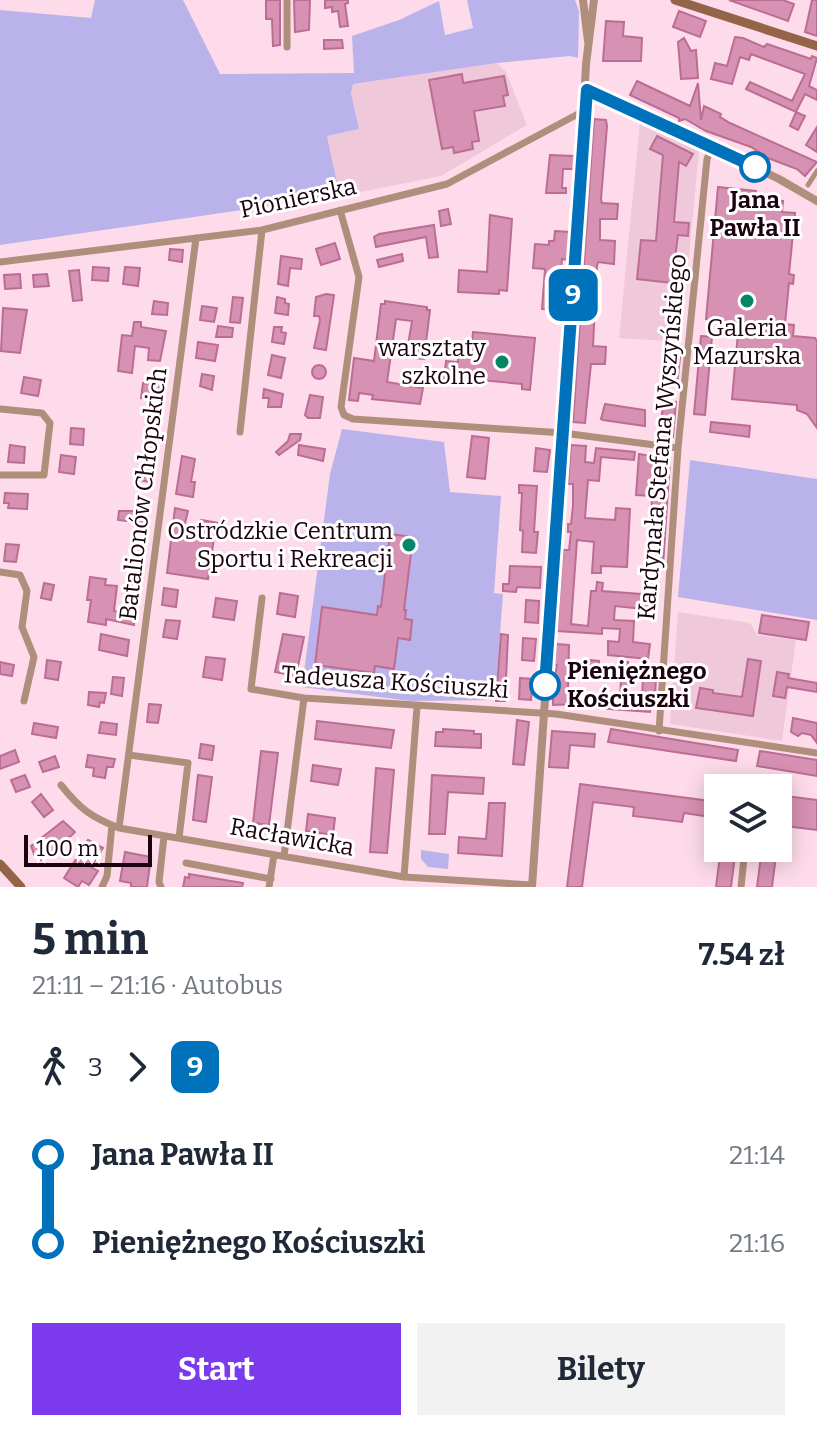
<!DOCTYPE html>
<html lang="pl">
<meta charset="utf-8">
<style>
body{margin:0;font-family:Bitter,serif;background:#f2f2f3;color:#1f2937;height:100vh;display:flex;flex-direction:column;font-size:30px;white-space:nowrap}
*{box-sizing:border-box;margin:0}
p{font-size:26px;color:#747a83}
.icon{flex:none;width:44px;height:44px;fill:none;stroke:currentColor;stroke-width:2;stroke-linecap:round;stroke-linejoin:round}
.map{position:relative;height:887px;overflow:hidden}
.details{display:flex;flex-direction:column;background:#fff;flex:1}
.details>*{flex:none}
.badge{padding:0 16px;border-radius:12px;font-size:28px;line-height:52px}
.buttons{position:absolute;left:704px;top:774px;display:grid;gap:16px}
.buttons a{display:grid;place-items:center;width:88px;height:88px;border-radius:0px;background:#fff;box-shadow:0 4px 20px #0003;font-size:40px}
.scale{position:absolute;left:24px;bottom:20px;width:128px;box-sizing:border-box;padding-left:8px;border:4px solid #1a020e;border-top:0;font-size:22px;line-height:28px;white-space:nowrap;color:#1a020e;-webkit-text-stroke:6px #fff;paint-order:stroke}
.map>.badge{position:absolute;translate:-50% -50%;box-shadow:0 0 0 4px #fff}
.legs{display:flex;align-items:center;gap:12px;height:88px;padding:0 32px;font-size:26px}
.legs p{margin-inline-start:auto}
.head{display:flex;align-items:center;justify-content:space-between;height:136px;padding:0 32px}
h1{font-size:44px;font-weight:700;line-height:60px}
.action{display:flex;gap:16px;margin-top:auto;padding:16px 32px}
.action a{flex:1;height:92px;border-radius:0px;background:#7c3aed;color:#fff;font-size:32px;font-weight:700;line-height:92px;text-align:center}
.action a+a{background:#f2f2f3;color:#1f2937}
ul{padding:0 32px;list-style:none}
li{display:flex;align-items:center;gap:28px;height:88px;font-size:30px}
li i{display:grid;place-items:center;width:12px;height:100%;margin:0 10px;background:currentColor}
li i::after{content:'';width:20px;height:20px;margin:-10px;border:6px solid;border-radius:50%;background:#fff}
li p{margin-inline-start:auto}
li:first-child i{background:linear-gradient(#0000 50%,currentColor 0)}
li:last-child i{background:linear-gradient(currentColor 50%,#0000 0)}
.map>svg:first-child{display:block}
</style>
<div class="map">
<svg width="817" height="887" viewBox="0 0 817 887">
<rect width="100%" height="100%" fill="#fedbea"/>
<path fill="#efc9da" d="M497,63l9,9 21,53 -86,51 -101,20 -13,-60 32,-7 -8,-36 2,-9z
M640,122l59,29 -18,191 -62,-4z
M678,612l72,11 7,12 39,5 -14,101 -112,-17z"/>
<path fill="#bab3eb" d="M95,0h88l37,74 134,-1 -2,-37 47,-16 40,-19 6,34 28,-7 -6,-28h108l4,11 -1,47 -8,-2 -73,7 -144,21 -2,9 8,36 -32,7 13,60 -340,49v-235l91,8z
M342,429l102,13 6,50 51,4 -7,97 9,1 -8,106 -85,1 -108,-14 28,-213z
M690,460l127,19v141l-139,-23z
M421,850l28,4 -1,15 -20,-2 -7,-8z"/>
<path fill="#d791b2" stroke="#bb6d93" stroke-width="2" d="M266,0h14v45l-7,1 -1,-27h-6z
M294,0h16l-1,30 -14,2z
M325,0h23v3l-3,1 3,22 -8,1 -2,-16 -6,1v-5l-7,1z
M729,0h54l11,4 -6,17z
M812,0h5v36l-12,-4z
M679,11l27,10 -6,16 -27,-10z
M606,21l18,1 -1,14 19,2 -1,23h-38z
M735,37l8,1 21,9 3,-3 44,15 1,-3 5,2 -8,28 8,4v10l-12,-6 -9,18 -50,-23 4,-7 42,19 13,-27 -54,-20 -2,6 -9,-3 -8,27 -21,-5 4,-16 12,3z
M684,38l7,13 5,-1 2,28 -17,1 -3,-37z
M324,40h18l1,8 -19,1z
M462,74l1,9 41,-7 4,19 -5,1 2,10 -31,5 5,30 -7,1 1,7 -19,4 -1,-6 -11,2 -13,-69z
M637,81l53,25 8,-23 3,37 3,-14 17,8 -1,3 10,6 87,39 -12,14 -8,-7 -29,-11 -17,-11 -45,-16 -21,-12 -6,2v-3l-49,-23z
M796,112l9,4 -7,14 -8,-4z
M594,119l12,1 1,6 -6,73 1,4 16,1 -1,15h-17v21l15,1 -1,23 -16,-2 -1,4 -4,80 13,1 -1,17h-14l-6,59 -12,-1z
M817,127v25l-11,-7z
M657,136l36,18 -7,12 -7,-4 -5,60 15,1 -1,13 -10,-1 -6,48 -35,-4 4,-39 15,1 7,-86 -13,-6z
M550,155l24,1v13h-11l-1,19h4v5h-20z
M718,187l38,4 -1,8 28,2 -1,11 13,1 -6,61 5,1 -1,9 -4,-1 -4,41 9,1 -1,11 22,2 2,3v87l-10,-14 -10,-4v-5l-65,-6 7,-77 -33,-3z
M448,209l3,15 -10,2 -2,-15z
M490,215l22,4 -5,72 -8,-1v4l-41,-2 1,-22 28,2z
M434,225l4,32 -9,1 -3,-21 -50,10 -2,-10 5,-3z
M555,231l15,1 -2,28 -6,-1 -4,51 -16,-1 3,-40 -12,-1 2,-24 14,1v-4h5z
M335,243l5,16 -19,6 -5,-16z
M170,249l13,1 -1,12 -13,-2z
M402,254l1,7 -24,6 -2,-7z
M281,256l21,3 -1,10 -11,-1 -2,18 -10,-2z
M93,267l16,1 -1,13 -16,-1z
M125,267l15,1 -2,18 -15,-2z
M79,270l3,30 -9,1 -4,-30z
M20,274l1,14 -16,1 -1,-14z
M47,274l2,12 -15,1 -1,-12z
M326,294l8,1 -8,55 -12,-2 6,-28 -1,-4h-5l2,-19z
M233,297l10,1 -3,25 -10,-1z
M277,297l8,2v4l4,1 -1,11 -13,-2z
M154,301l14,2 -1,12 -15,-1z
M385,301l42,6v3h3l-6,49 -18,-2 6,-36 -16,-2 -9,63 36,6 -3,16 -48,-5 1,-4 -14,-2 -1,8 -9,-1 5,-42 20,3 7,-57h4z
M202,306l15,2 -3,14 -14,-2z
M3,308l24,2 -7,43 -19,-2z
M134,322h7v5l25,4 -6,30 -12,-1 1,-12 -14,-2 -3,27 -14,-2 4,-36 10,1z
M218,326l15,2 -1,9h-16z
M274,327h8l-1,5 5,1 -2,11 -12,-2z
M473,332l62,6 -5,52 -8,-1v-5l-53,-5v4l-25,-3 2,-19 12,1 1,-11 12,1z
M701,336l11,1 -7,78 -11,-1z
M198,342l20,3 -3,16 -19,-3z
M667,346l14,2 -4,37 -14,-2z
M272,355l13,3 -4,20 -13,-3z
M312 372a7 7 0 1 1 14 0a7 7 0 1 1-14 0Z
M202,374l12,2 -2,14 -12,-4z
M24,377l17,3 -3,16 -17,-3z
M143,383l18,2 -2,15 -18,-2z
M264,389l19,5 -2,13h-13l1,-9h-6z
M310,395l13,2 -3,21h-12l-3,-3z
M664,401l12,1 -3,35 -12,-1 -2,-3z
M605,404l40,6v16l-42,-6 -2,-1z
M711,422l39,4 -1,11 -39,-5z
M71,428l13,1 -1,16 -13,-1z
M290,434h11l-1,6 -21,15 -3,-3 12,-11z
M472,436l17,2 -4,41 -18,-2z
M10,445l15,2 -1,16 -16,-1z
M299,445l26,4 -2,12 -25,-6z
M571,445l15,1 -1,16 9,1 2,-15 39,4 -1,8 -33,-3 -2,24 -11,-1 -3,38 30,2 1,-12 14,1 -3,58 -26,-1v7h-9l2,-31 -17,-2 -6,84 17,2 3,-35h5l1,-9 6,1 -1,8 52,4 -2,15 -37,-4 -1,14 20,1 -1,21 17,2 -2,15 -40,-4v-14l11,1 1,-13 -18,-1v6l-45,-3 6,-81h6l2,-18h-3v-8h3l2,-18v-22h-5z
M536,448l14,2 -3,22 -13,-1z
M639,454l31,5 -7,107h-14l3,-70 -16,-1z
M61,455l15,2 -2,17 -15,-2z
M182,456l13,3 -4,23h4l-2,15 -17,-3z
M140,468l12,1 -2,13 -11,-2z
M519,485l18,1 -3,46h4l-2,21 -14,-1 1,-21 -3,-1 2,-37h-3z
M5,493l23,1 -1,15 -19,-1 1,-5h-5z
M137,499l9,1 -3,23 -25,-3 1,-9h16z
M175,508l13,3 -6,25 17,2 2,-18 18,3 -1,8h-3l-7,48 -41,-6z
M390,534l23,3 -9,73h2l-1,9 7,1 -2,20 -12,-2 -4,31 -19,-3 -1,7 -59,-8 7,-58 55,8 1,-9 3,1z
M6,544l13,1 -3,17 -12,-1z
M510,566l31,1 -1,21 -23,-1 -1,5 -13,-1v-7h6z
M90,577l16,2 -1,6 12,1 -3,25 21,3 -1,11 -28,-6v6l-18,-3 3,-22h-4z
M44,583l10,2 -3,15 -10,-2z
M126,583l11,1 -1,11 -11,-2z
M164,588l14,2 -2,17 -14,-2z
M280,593l18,3 -3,21 -18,-3z
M216,598l21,3 -3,19 -21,-3z
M526,600l13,1 -1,22 -13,-1z
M762,615l47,7 -3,18 -47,-7z
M166,620l14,1 -3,18 -14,-2z
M101,634l28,6 -2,16 -28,-6z
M283,634l21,3 -8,39 -21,-4z
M501,634l7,1 -3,66h-9z
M523,638l13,1 -2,22 -12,-1z
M556,644l13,1 -1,44 14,1 -1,14 -28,1v-22l4,-18h-3z
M206,657l19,2 -3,21 -19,-3z
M748,659l13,2 -8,55 -57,-8 4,-20 13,2v3l29,4z
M47,660l14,2 -3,18 -13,-2z
M590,660l9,1 -1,14 -10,-1z
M0,662l14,3 -2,11 -12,-2z
M622,662h6l-1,33 15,1 1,-19 13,1 -1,19h-4l-1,15 -53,-4 2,-13 21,3z
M777,672l12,2 -1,4 29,5v9l-30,-5 -2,11 -12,-2z
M113,677l11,1 -2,18 -11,-2z
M520,678l13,1 -2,21 -12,-1z
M89,692l17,1 -2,10 -4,-1 -1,5 -11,-2z
M149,704l12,1 -3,18 -11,-1z
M793,718l24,5v20l-6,-8 -9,-2 -4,3 -7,-4z
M517,720l12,2 -5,43 -11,-1z
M317,721l77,9 -3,18 -76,-9z
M101,722l16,2 -1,11 -17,-2z
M34,723l24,4 -2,11 -24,-4z
M443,729l31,2v3h7v14l-46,-2 1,-14h7z
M611,729l127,21 -2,11 -128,-19z
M552,731l43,3 -1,13 -24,-2 -2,23 -19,-1z
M201,744l13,2 -2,14 -13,-2z
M15,750l4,12 -19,7v-13z
M261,751l17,2 -9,72 -16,-2z
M760,751l57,9v16l-60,-10z
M88,755l27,4 -2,8h-6l-2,11 -12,-2 1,-8 -8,-1z
M55,756l4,11 -16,5 -4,-10z
M313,765l28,4 -3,16 -27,-4z
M376,768l18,2 -7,83 -17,-1z
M25,775l5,12 -14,5 -5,-12z
M198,775l14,2 -6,45 -13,-2z
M432,775l52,3 -1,16 -35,-2 -3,42h-16z
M580,784l138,18v16l-34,-5 -2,9 -49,-6 1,-9 -41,-5 -11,85h-15z
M41,794l12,16 -9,7 -12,-15z
M778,795l39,5v30l-39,-5z
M489,803h16l-3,53 -44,-3 1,-16 27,2z
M308,814l27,4 -2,17 -27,-4z
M63,821l12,11 -2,2 -32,26 -5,-8 -2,2 -3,-8z
M88,840l15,8 -12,19 7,4 -9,14 -7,-4 -4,6 -14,-9z
M721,848h15l-5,39h-15z
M762,848h15l-5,39h-15z
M125,852l26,5 -4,30h-16v-4l-11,-2z
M189,874l54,9 -1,4h-59l2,-10 4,1z"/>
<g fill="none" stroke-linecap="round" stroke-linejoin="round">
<path stroke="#b08e7c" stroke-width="5" d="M808,185l9,-14"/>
<path stroke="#b08e7c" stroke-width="7" d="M287,0v47
M340,210l19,67 -18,130 3,8 9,4 210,14 115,15
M0,262l262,-32 185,-46 131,-70 7,-1
M0,409l42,4 8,10 -6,52h-44
M240,432l22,-202
M0,572l20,3 7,16 -5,36 12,30 -10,44
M262,598l-11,91 53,9 252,16 261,39
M659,731l19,-283 29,-289 5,-12
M129,755l59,8 -9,75
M61,785c19,24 30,32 58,43l285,49 128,8
M119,828l77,-590
M284,856l20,-158
M186,863l85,16
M404,877l13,-170
M102,887l5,-11 5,-51
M161,887l-2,-5 5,-46
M269,887l5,-32
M741,887l4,-39"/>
<path stroke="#b08e7c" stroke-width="8" d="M583,0l5,41
M587,90l112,50 80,39 38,22
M532,887l46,-664 8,-159 8,-64"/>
<path stroke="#946449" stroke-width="9" d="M675,0l142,46
M0,864l21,23"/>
</g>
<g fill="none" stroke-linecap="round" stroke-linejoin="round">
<g stroke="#fff" stroke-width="18">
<path id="line-1" d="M545,685l42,-595 168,77"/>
</g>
<use href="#line-1" stroke="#0072bc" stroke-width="12"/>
</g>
<g fill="#fff" stroke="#0072bc" stroke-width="4">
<circle cx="755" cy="167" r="14"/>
<circle cx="545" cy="685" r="14"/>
</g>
<g fill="#038567" stroke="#fff" stroke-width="3">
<circle cx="747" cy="301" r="8"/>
<circle cx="502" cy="362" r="8"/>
<circle cx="409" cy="545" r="8"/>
</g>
<g text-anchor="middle" stroke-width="6" stroke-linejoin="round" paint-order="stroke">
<g font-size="24" fill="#1a020e" stroke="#fff">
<text transform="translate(298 198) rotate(-12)" y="8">Pionierska</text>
<text transform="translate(662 437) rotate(-85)" y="8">Kardynała Stefana Wyszyńskiego</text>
<text transform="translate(143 494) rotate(-83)" y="8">Batalionów Chłopskich</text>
<text transform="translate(395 682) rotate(4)" y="8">Tadeusza Kościuszki</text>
<text transform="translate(292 837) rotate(10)" y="8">Racławicka</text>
</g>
<g font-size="24" font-weight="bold" fill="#1a020e" stroke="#fff">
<text x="755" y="208">Jana<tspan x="755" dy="28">Pawła II</tspan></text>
<text x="567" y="679" text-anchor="start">Pieniężnego<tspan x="567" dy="28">Kościuszki</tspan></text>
</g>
<g font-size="24" fill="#1a020e" stroke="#fff" text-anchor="end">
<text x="747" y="336" text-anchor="middle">Galeria<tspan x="747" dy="28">Mazurska</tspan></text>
<text x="486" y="356">warsztaty<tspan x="486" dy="28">szkolne</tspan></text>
<text x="393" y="539">Ostródzkie Centrum<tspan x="393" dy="28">Sportu i Rekreacji</tspan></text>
</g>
</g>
</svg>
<div class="buttons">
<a><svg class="icon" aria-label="layers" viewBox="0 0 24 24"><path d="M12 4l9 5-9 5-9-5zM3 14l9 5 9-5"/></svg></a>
</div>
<div class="scale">100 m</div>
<b class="badge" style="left:573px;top:295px;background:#0072bc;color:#fff">9</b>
</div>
<section class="details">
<div class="head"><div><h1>5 min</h1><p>21:11 – 21:16 · Autobus</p></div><b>7.54 zł</b></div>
<div class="legs"><svg class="icon" aria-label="walk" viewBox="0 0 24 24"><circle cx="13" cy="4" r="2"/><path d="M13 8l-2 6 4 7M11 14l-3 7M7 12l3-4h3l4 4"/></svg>3<svg class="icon" aria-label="forward" viewBox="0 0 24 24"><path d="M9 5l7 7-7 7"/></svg><b class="badge" style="background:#0072bc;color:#fff">9</b></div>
<ul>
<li><i style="color:#0072bc"></i><b>Jana Pawła II</b><p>21:14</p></li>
<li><i style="color:#0072bc"></i><b>Pieniężnego Kościuszki</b><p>21:16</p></li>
</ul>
<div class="action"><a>Start</a><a>Bilety</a></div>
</section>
